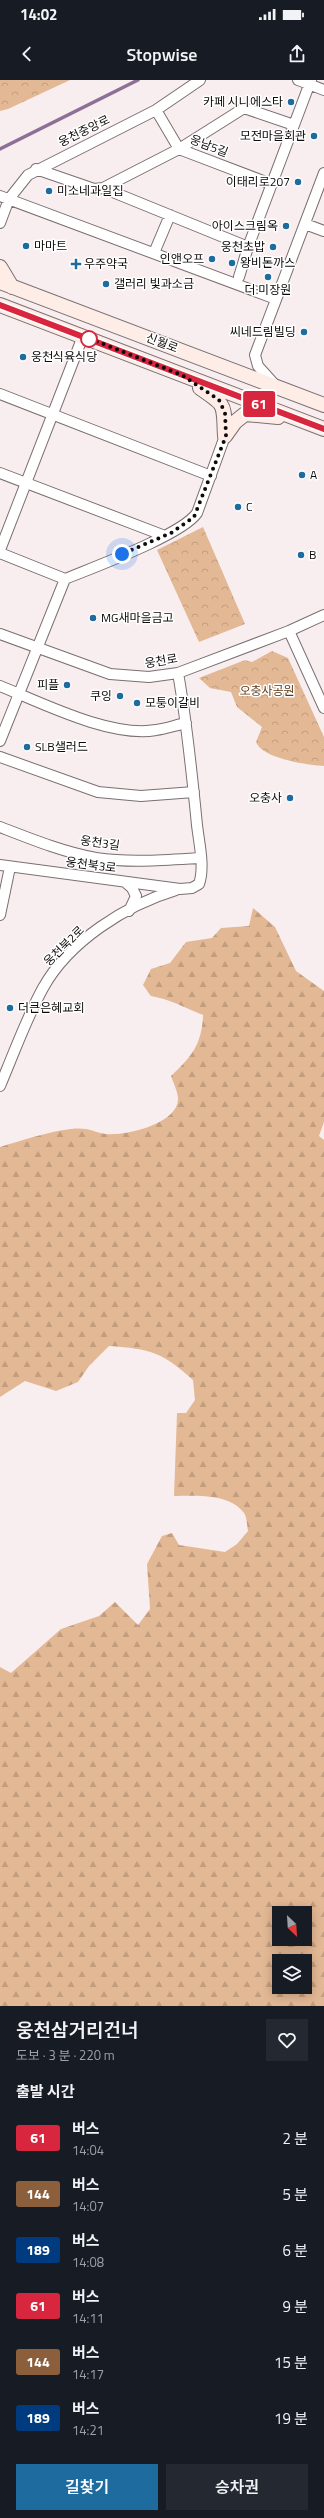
<!DOCTYPE html>
<html lang="ko">
<meta charset="utf-8">
<style>
body{margin:0;font-family:"Titillium Web","Noto Sans KR",sans-serif;background:#242831;color:#f1f3f6;height:100vh;display:flex;flex-direction:column;font-size:15px;white-space:nowrap}
*{box-sizing:border-box;margin:0}
p{font-size:13px;color:#9ea1a6}
.icon{flex:none;width:22px;height:22px;fill:none;stroke:currentColor;stroke-width:2;stroke-linecap:round;stroke-linejoin:round}
.map{position:relative;height:1926px;overflow:hidden}
.details{display:flex;flex-direction:column;background:#171b24;flex:1}
.details>*{flex:none}
.badge{padding:0 8px;border-radius:3px;font-size:14px;line-height:26px}
.needle{width:26px;rotate:155deg}
.tools{position:absolute;left:272px;top:1826px;display:grid;gap:8px}
.tools a{display:grid;place-items:center;width:40px;height:40px;border-radius:0px;background:#171b24;box-shadow:0 2px 10px #0003;font-size:20px}
.you{position:absolute;width:20px;height:20px;margin:-10px;border:3px solid #fff;border-radius:50%;background:#1a73e8;box-shadow:0 0 0 6px #1a73e833}
.map>.badge{position:absolute;translate:-50% -50%;box-shadow:0 0 0 2px #fff}
h2{padding:0 16px;font-size:15px;line-height:36px}
.round{display:grid;place-items:center;flex:none;width:42px;height:42px;border-radius:0px;background:#242831}
.head{display:flex;align-items:center;justify-content:space-between;height:68px;padding:0 16px}
h1{font-size:19px;font-weight:600;line-height:30px}
.button{display:flex;gap:8px;margin-top:auto;padding:8px 16px}
.button a{flex:1;height:46px;border-radius:0px;background:#1e6c9f;color:#fff;font-size:16px;font-weight:600;line-height:46px;text-align:center}
.button a+a{background:#242831;color:#f1f3f6}
ul{padding:0;list-style:none}
li{display:flex;align-items:center;gap:12px;height:56px;padding:0 16px}
li div{flex:1}
li b{display:block;font-size:15px}
li em{font-style:normal}
li .badge{min-width:44px;font-weight:700;text-align:center}
.status{display:flex;justify-content:space-between;align-items:center;height:28px;padding:0 20px;background:#171b24;direction:ltr}
.status svg{height:11px;fill:currentColor}
header{display:flex;justify-content:space-between;align-items:center;height:52px;padding:0 16px;background:#171b24;font-size:18px;font-weight:600}
.map>svg:first-child{display:block}
</style>
<div class="status"><b>14:02</b><svg viewBox="0 0 49 12"><path d="M0 12V9h3v3zM5 12V6h3v6zM10 12V3h3v9zM15 12V0h3v12zM26 1h20v11H26zM47 4h2v5h-2z"/></svg></div>
<header><svg class="icon" aria-label="back" viewBox="0 0 24 24"><path d="M15 5l-7 7 7 7"/></svg>Stopwise<svg class="icon" aria-label="share" viewBox="0 0 24 24"><path d="M12 15V3M7 8l5-5 5 5M5 13v7h14v-7"/></svg></header>
<div class="map">
<svg width="324" height="1926" viewBox="0 0 324 1926">
<defs>
<pattern id="forest-firs" width="22" height="20" patternUnits="userSpaceOnUse"><rect width="22" height="20" fill="#e3b894"/><path d="M5 1l3.5 6h-7zM16 11l3.5 6h-7z" fill="#c29d7e"/></pattern>
<pattern id="park-crowns" width="20" height="18" patternUnits="userSpaceOnUse"><rect width="20" height="18" fill="#e3b894"/><path d="M2 6a3 3 0 1 1 6 0M12 15a3 3 0 1 1 6 0" fill="none" stroke="#c29d7e"/></pattern>
</defs>
<rect width="100%" height="100%" fill="#f9eeef"/>
<path fill="url(#forest-firs)" fill-rule="evenodd" d="M253,828l22,19 21,44 28,20v131l-5,14 5,4v866h-324v-339l11,6 50,-44 38,-13 16,-14 23,23 12,-16 -3,-45 15,-28 10,-3 7,12 46,7 12,-8 11,-13c-1,-5 -1,-14 -4,-18 -15,-20 -49,-17 -70,-17l3,-83h9l9,-13 -2,-20c-31,-28 -42,-31 -84,-34l-20,20 -11,16 -22,9 -31,-10 -25,16v-250c23,-7 47,-15 71,-18 18,-2 21,3 35,5 19,2 72,-10 72,-35 0,-7 -5,-17 -7,-23 20,-19 31,-31 32,-61 -18,-7 -33,-16 -52,-19l-8,-11 8,-16 19,-6 16,-21 26,-4 9,-10 28,-2zM279,1833h26v26h-26zM279,1881h26v26h-26z"/>
<path fill="url(#park-crowns)" d="M0,0h70l-62,29 -8,2z
M203,447l42,97 -46,18 -42,-92z
M272,571l16,7 36,79v29c-16,-1 -61,-7 -68,-24l6,-15 -25,-20 -6,-15 -21,-4 -11,-10 46,-18 7,2z"/>
<g fill="none" stroke-linecap="round" stroke-linejoin="round">
<path stroke="#8e6f95" stroke-width="3.5" d="M0,69l138,-69"/>
<g stroke="#7a7071" stroke-width="12">
<path id="street" d="M298,0l26,10
M156,30l23,39 92,35
M36,89l58,20 9,-1 76,-39 65,-41 50,17
M103,108l145,59
M0,116l276,103
M0,143l9,-24 19,-24 128,-65 44,-30
M305,144l19,7
M154,173l16,-38
M239,197l9,-30 63,-167
M276,306l-18,-20 -3,-11 69,-182
M0,314l211,82
M0,393l165,63
M0,470l83,-214
M0,473l65,26c29,-12 117,-44 132,-66l28,-77
M289,551l35,77
M0,554l110,40 39,3 29,-4 111,-42 35,-16
M0,606c42,17 111,52 156,44 10,-1 20,-5 30,-7
M0,661l65,-162
M0,677l98,35 43,4 53,-4
M0,747c31,12 63,25 96,31 34,5 70,2 104,0
M0,785l180,24 12,-1 7,-4c6,-17 0,-41 -2,-59 -5,-51 -10,-102 -19,-152
M125,802l7,6 4,8 -7,15
M0,835l10,-48
M0,1006c14,-33 26,-67 43,-98 26,-47 83,-83 133,-98"/>
</g>
<g stroke="#7a7071" stroke-width="16">
<path id="secondary" d="M0,187l12,20
M0,202l324,123
M0,225l324,124
M200,308c28,19 23,16 25,48
M225,356l10,-14 10,-8 33,3"/>
</g>
<use href="#street" stroke="#fff" stroke-width="10"/>
<use href="#secondary" stroke="#feece7" stroke-width="14"/>
</g>
<g fill="none" stroke-linecap="round" stroke-linejoin="round">
<g stroke="#fff" stroke-width="9">
<path id="line" d="M0,225l324,124"/>
</g>
<use href="#line" stroke="#d7263d" stroke-width="6"/>
<path stroke="#0e0b0b" stroke-width="4" stroke-dasharray="0 7.2" d="M89,259l-6,-3 99,39 37,25 6,13 1,23 -32,81 -23,16 -49,21"/>
</g>
<g fill="#1e6c9f" stroke="#fff" stroke-width="1.5">
<circle cx="291" cy="22" r="4"/>
<circle cx="314" cy="56" r="4"/>
<circle cx="298" cy="102" r="4"/>
<circle cx="49" cy="111" r="4"/>
<circle cx="286" cy="146" r="4"/>
<circle cx="26" cy="166" r="4"/>
<circle cx="273" cy="167" r="4"/>
<circle cx="212" cy="179" r="4"/>
<circle cx="232" cy="183" r="4"/>
<path d="M74 178h4v4h4v4h-4v4h-4v-4h-4v-4h4z"/>
<circle cx="268" cy="197" r="4"/>
<circle cx="106" cy="204" r="4"/>
<circle cx="304" cy="252" r="4"/>
<circle cx="23" cy="277" r="4"/>
<circle cx="302" cy="395" r="4"/>
<circle cx="238" cy="427" r="4"/>
<circle cx="301" cy="475" r="4"/>
<circle cx="93" cy="538" r="4"/>
<circle cx="67" cy="605" r="4"/>
<circle cx="120" cy="616" r="4"/>
<circle cx="137" cy="623" r="4"/>
<circle cx="27" cy="667" r="4"/>
<circle cx="290" cy="718" r="4"/>
<circle cx="10" cy="928" r="4"/>
</g>
<circle fill="#fff" stroke="#d7263d" stroke-width="2" cx="89" cy="259" r="8"/>
<g text-anchor="middle" stroke-width="3" stroke-linejoin="round" paint-order="stroke">
<g font-size="12" fill="#0e0b0b" stroke="#fff" text-anchor="start">
<text x="283" y="26" text-anchor="end">카페 시니에스타</text>
<text x="306" y="60" text-anchor="end">모전마을회관</text>
<text x="290" y="106" text-anchor="end">이태리로207</text>
<text x="57" y="115">미소네과일집</text>
<text x="278" y="150" text-anchor="end">아이스크림옥</text>
<text x="34" y="170">마마트</text>
<text x="265" y="171" text-anchor="end">웅천초밥</text>
<text x="204" y="183" text-anchor="end">인앤오프</text>
<text x="240" y="187">왕비돈까스</text>
<text x="84" y="188">우주약국</text>
<text x="114" y="208">갤러리 빛과소금</text>
<text x="268" y="214" text-anchor="middle">더:미장원</text>
<text x="296" y="256" text-anchor="end">씨네드림빌딩</text>
<text x="31" y="281">웅천식육식당</text>
<text x="310" y="399">A</text>
<text x="246" y="431">C</text>
<text x="309" y="479">B</text>
<text x="101" y="542">MG새마을금고</text>
<text x="59" y="609" text-anchor="end">피플</text>
<text x="112" y="620" text-anchor="end">쿠잉</text>
<text x="145" y="627">모퉁이갈비</text>
<text x="35" y="671">SLB샐러드</text>
<text x="282" y="722" text-anchor="end">오충사</text>
<text x="18" y="932">더큰은혜교회</text>
</g>
<g font-size="12" fill="#0e0b0b" stroke="#fff">
<text transform="translate(84 51) rotate(-26)" y="4">웅천중앙로</text>
<text transform="translate(209 66) rotate(21)" y="4">웅남5길</text>
<text transform="translate(162 263) rotate(21)" y="4">신월로</text>
<text transform="translate(161 581) rotate(-10)" y="4">웅천로</text>
<text transform="translate(100 763) rotate(8)" y="4">웅천3길</text>
<text transform="translate(91 785) rotate(7)" y="4">웅천북3로</text>
<text transform="translate(64 866) rotate(-45)" y="4">웅천북2로</text>
</g>
<g font-size="12" fill="#5f3a17" stroke="#fff">
<text x="267" y="615">오충사공원</text>
</g>
</g>
</svg>
<div class="tools">
<a><svg class="needle" viewBox="-14 -14 28 28"><path d="M0-13l5 13h-10z" fill="#e53935"/><path d="M0 13l5-13h-10z" fill="#9ea1a6"/></svg></a>
<a><svg class="icon" aria-label="layers" viewBox="0 0 24 24"><path d="M12 4l9 5-9 5-9-5zM3 14l9 5 9-5"/></svg></a>
</div>
<div class="you" style="left:122px;top:474px"></div>
<b class="badge" style="left:259px;top:324px;background:#d7263d;color:#fff">61</b>
</div>
<section class="details">
<div class="head"><div><h1>웅천삼거리건너</h1><p>도보 · 3 분 · 220 m</p></div><a class="round"><svg class="icon" aria-label="heart" viewBox="0 0 24 24"><path d="M12 20l-8-8c-3-5 5-10 8-4 3-6 11-1 8 4z"/></svg></a></div>
<h2>출발 시간</h2>
<ul>
<li><span class="badge" style="background:#d7263d;color:#fff">61</span><div><b>버스</b><p>14:04</p></div><em>2 분</em></li>
<li><span class="badge" style="background:#8b5e3c;color:#fff">144</span><div><b>버스</b><p>14:07</p></div><em>5 분</em></li>
<li><span class="badge" style="background:#003b80;color:#fff">189</span><div><b>버스</b><p>14:08</p></div><em>6 분</em></li>
<li><span class="badge" style="background:#d7263d;color:#fff">61</span><div><b>버스</b><p>14:11</p></div><em>9 분</em></li>
<li><span class="badge" style="background:#8b5e3c;color:#fff">144</span><div><b>버스</b><p>14:17</p></div><em>15 분</em></li>
<li><span class="badge" style="background:#003b80;color:#fff">189</span><div><b>버스</b><p>14:21</p></div><em>19 분</em></li>
</ul>
<div class="button"><a>길찾기</a><a>승차권</a></div>
</section>
